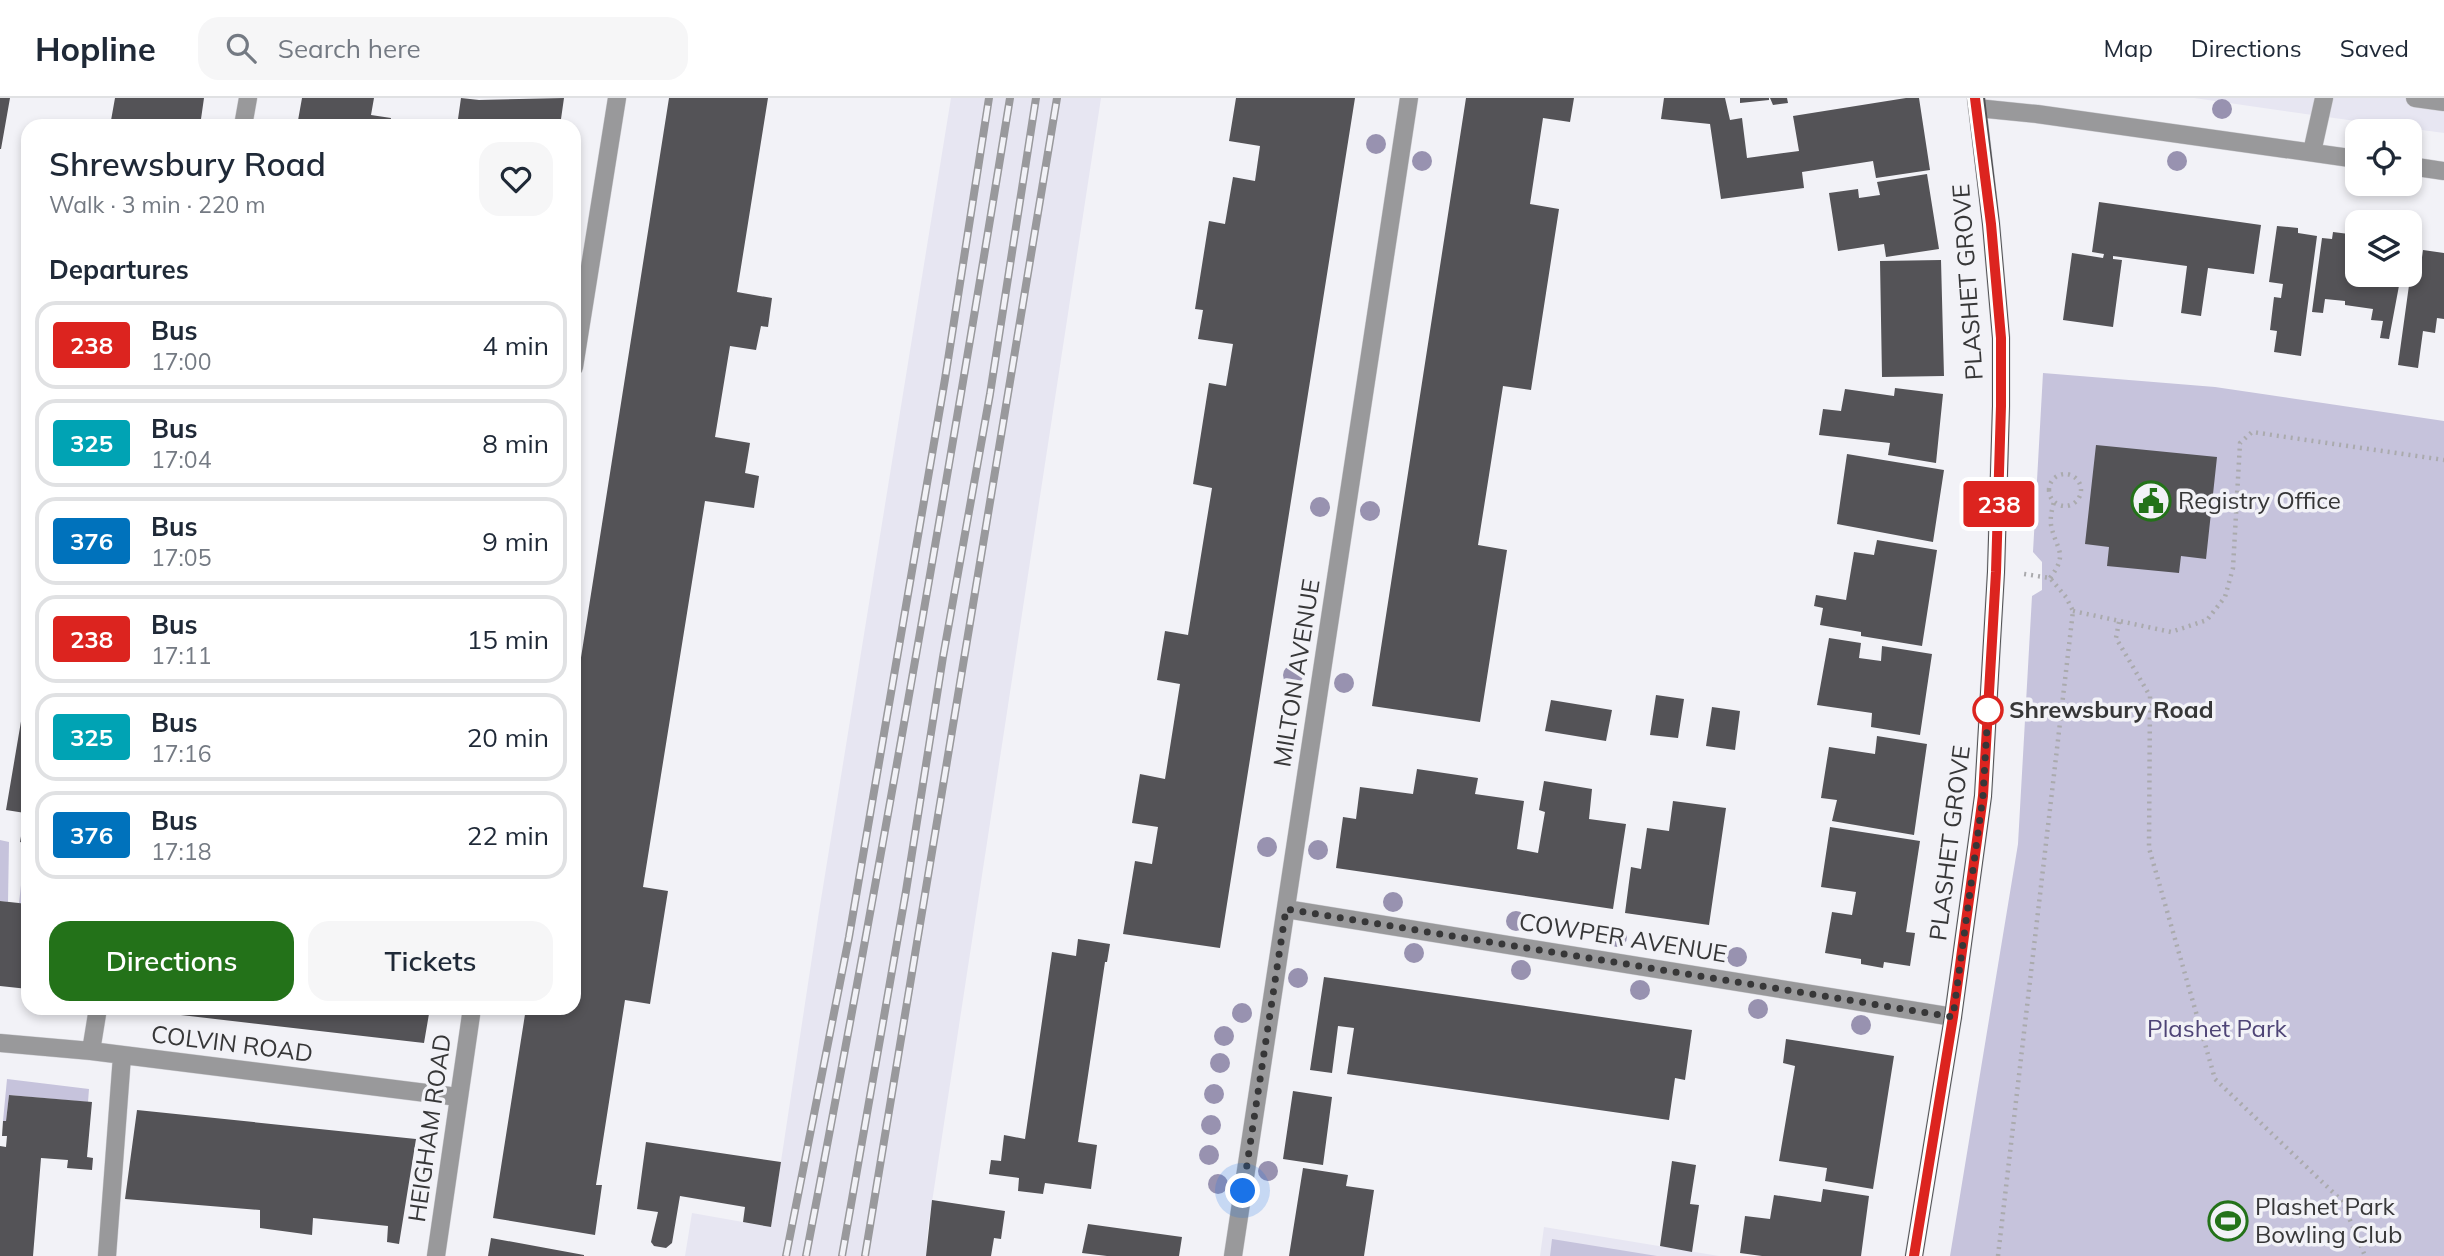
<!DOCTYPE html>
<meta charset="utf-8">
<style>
body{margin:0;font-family:Mulish,sans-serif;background:#f6f6f7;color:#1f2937;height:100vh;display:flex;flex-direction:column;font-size:26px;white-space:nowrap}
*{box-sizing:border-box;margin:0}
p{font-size:23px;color:#747a83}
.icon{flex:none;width:38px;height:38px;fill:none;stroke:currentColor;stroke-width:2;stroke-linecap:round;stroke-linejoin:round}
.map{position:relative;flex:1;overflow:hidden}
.panel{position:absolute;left:21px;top:21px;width:560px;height:896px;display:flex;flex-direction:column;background:#fff;border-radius:21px;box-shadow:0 4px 10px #0003}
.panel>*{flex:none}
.badge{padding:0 14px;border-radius:5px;font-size:24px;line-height:46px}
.tools{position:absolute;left:2345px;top:21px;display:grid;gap:14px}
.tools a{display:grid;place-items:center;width:77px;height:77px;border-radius:14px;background:#fff;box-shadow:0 4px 10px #0003;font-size:35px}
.you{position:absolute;width:35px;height:35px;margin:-18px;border:5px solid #fff;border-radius:50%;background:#1a73e8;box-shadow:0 0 0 10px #1a73e833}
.map>.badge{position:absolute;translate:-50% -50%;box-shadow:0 0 0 4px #fff}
h2{padding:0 28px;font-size:26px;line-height:63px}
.round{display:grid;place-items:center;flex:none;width:74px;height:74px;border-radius:21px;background:#f6f6f7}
.overview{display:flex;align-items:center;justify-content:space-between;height:119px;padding:0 28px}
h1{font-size:33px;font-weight:600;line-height:52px}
.primary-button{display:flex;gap:14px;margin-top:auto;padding:14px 28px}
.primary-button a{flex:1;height:80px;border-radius:21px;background:#237219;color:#fff;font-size:28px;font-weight:600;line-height:80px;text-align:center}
.primary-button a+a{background:#f6f6f7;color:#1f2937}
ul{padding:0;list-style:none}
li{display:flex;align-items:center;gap:21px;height:88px;margin:0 14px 10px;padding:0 14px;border:4px solid #e0e1e3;border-radius:21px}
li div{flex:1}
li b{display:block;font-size:26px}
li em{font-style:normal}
li .badge{min-width:77px;font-weight:700;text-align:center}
header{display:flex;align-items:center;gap:42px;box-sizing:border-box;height:98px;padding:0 35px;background:#fff;border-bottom:2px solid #e0e1e3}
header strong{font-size:33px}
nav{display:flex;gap:38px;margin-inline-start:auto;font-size:24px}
.search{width:490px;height:63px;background:#f6f6f7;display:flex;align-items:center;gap:18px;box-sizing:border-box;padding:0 24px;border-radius:21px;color:#747a83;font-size:26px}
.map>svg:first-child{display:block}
</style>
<header>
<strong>Hopline</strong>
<div class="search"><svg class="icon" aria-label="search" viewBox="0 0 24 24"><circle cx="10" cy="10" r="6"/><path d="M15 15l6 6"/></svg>Search here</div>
<nav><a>Map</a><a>Directions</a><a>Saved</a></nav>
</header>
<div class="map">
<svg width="2444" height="1158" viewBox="0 0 2444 1158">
<rect width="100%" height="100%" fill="#f2f2f7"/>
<path fill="#e7e6f2" d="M951,0h150l-173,1130 -2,27 6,1h-247l7,-43 79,14 47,-309z
M2194,0h250v35l-110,-15z
M1544,1129l175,29h-179z"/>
<path fill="#c6c3dc" d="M2043,275l172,14 229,34v835h-494l68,-412 14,-248 10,-6v-28l-9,-10z
M0,742l9,2 -1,60 -8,-1z
M28,759v47l-9,-1 5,-45z
M7,981l82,10 -1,13 -79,-7 -3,26h-3z
M1552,1141l105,17h-107z"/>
<path fill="#545357" d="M0,0h10l-9,51h-1z
M115,0h89l-4,28h-90z
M302,0h72l-3,17 20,3 -1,8h-93z
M461,0l18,2 85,-2 -4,28h-103z
M669,0h99l-31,194 35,6 -4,29 -7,-1 -5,24 -26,-4 -15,91 35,6 -5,30 14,3 -5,32 -49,-7 -62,386 25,4 -18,113 -25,-4 -29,185h6l-7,50 -102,-17 33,-210h48v-306z
M1236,0h119l-135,850 -97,-14 12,-73 17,3 6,-37 -26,-4 8,-49 25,5 15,-95 -23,-4 8,-49 23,4 24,-147 -19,-4 16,-101 17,3 7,-42 -35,-5 5,-29 -8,-1 14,-88 16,3 8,-47 22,4 5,-35 -31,-5z
M1466,0h108l-4,24 -27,-4 -13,86 29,5 -28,181 -28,-4 -25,159 29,5 -27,172 -108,-16z
M1664,0h61l5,22 12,-2 5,40 52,-7 -6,-35 113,-18h13l11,72 -54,8 -3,-17 -71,11 2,16 -83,11 -11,-75 -49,-5z
M1740,0h29v2l-29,3z
M1770,0h17l1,5 -15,2z
M1927,76l12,75 -53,8 -2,-13 -46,7 -9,-58 29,-4 1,9 21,-3 -3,-13z
M2099,104l162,23 -7,49 -46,-6 -7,48 -20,-3 6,-47 -74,-10v3l9,1 -9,67 -50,-7 9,-67 31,5 1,-4 -12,-2z
M2277,128l21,2v5l19,3 -16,120 -27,-4 3,-21 -7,-1 4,-33 7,1 2,-14 -14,-2z
M2333,134l24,3v40h44l-12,64 -9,-1 3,-17 -12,-1 2,-11 -28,-4v-4l-20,-2 -2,14 -11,-1 10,-74 10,1z
M2423,152l21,3v66l-7,-1 -2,15 -12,-2 -5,37 -20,-3 12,-87 9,1z
M1941,162l3,116 -62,1 -2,-116z
M1895,290l48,6 -7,69 -48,-8 2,-12 -71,-8 4,-26 18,2 4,-22 49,7z
M2096,347l121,12 -11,102 -25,-3 -2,17 -72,-7 2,-19 -24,-3z
M1847,356l97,16 -11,72 -96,-18z
M1877,442l60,10 -15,96 -61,-10v-4l-41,-7 3,-17 -9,-2 2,-11 30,5 8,-48 20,3z
M1829,540l32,5 -2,15 22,3 1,-15 50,8 -12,81 -49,-8 1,-14 -55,-8z
M27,588h1v158l-8,-2 5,-29 -19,-3z
M1656,597l28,4 -6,39 -28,-3z
M1551,602l61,10 -6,31 -61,-10z
M1712,609l28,4 -5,39 -29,-4z
M1877,638l50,8 -13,91 -82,-14 5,-21 -16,-2 8,-51 46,7z
M1417,671l61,9 -3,16 49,7 -7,48 21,4 7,-41 -6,-2 5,-29 48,8 -3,30 37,5 -13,85 -277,-41 7,-51 13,2 4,-32 53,7z
M1673,703l53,7 -17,117 -84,-12 6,-46 10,2 6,-41 22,3z
M1830,729l90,14 -14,91 9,1 -5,33 -26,-4 -1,6 -22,-4v-5l-36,-6 7,-41 20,3 4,-23 -35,-5z
M0,803l28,3v85l-28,-3z
M1078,841l32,5 -3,18h-2l-27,180 19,3 -6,44 -46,-6 -2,11 -25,-3 1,-13 -30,-4 2,-14 10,1 3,-26 21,4 27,-187 24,4z
M1324,879l368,53 -7,50 -10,-2 -6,42 -322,-46 7,-46 -16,-2 -6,47 -22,-3z
M147,910h283l-6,35 -278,-32z
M1786,941l108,17 -21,133 -48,-8 2,-13 -48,-7 16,-95 -12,-3z
M1293,993l39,6 -9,68 -40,-6z
M9,997l83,7 -5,55 6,1 -1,12 -25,-2 1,-8 -27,-2 -8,98h-33v-110l6,1 1,-11h-5l1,-15h3z
M137,1012l279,29 -17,105 -12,-2 1,-16 -75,-8 -1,17 -52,-7v-18l-135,-11z
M646,1044l135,20 -10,65 -28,-5 2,-15 -65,-11 -8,47 -6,5 -12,-2 -3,-4 7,-30 -21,-3z
M1672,1063l24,4 -6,39 9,1 -7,47 -32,-6z
M1303,1070l45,7 -2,11 28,4 -10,66h-75z
M1823,1091l46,7 -8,60h-99l-22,-3 5,-37 25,3 4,-24 47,7z
M932,1102l73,11 -4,28 -7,-1 -3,18h-65z
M1088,1126l94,13 -3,19h-72l-25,-3z
M491,1140l93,17v1h-96z"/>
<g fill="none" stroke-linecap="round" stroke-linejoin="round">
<g stroke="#d0d0d5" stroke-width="19">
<path id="minor" d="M2415,0l29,4
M1977,10l60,6 320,45
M243,28l5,-28
M2312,54l12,-54
M2410,68l34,5
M574,269l43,-269
M1286,811l667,108
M0,945l91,8 367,46
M91,953l7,-43
M107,1158l15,-200
M436,1158l36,-248
M1233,1158l176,-1158"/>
</g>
<g stroke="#d0d0d5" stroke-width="19">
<path id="major" d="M1914,1158l39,-239 30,-221 13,-224 5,-166v-68l-10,-114 -15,-126"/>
</g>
<path stroke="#aaaaad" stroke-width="4.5" stroke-dasharray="2 5" stroke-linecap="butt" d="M2049 392a16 16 0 1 1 32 0a16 16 0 1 1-32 0Z
M2050,480c19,-25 6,-28 1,-53 -1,-8 1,-16 3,-23
M2073,513l98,21 36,-12 18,-23 8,-29 7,-125 12,-11 192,28
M2119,524l-3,16 34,58 -1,152 66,231 127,122 23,55
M1998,1158l75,-645 -7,-14 -16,-19 -26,-4"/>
<use href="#minor" stroke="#99999b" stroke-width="18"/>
<use href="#major" stroke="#515154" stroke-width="18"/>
<g stroke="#99999c" stroke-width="8">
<path id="rail" d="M786,1158l63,-319 96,-558 44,-281
M806,1158c74,-385 141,-771 204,-1158
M842,1158l64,-365 37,-234 47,-263 46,-296
M865,1158l192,-1158"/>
</g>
<use href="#rail" stroke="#f2f2f7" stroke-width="5" stroke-dasharray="16" stroke-linecap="butt"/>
</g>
<g fill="#9892b0">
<circle cx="2222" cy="11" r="10"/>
<circle cx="1376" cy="46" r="10"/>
<circle cx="1422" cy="63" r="10"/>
<circle cx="2177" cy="63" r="10"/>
<circle cx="1320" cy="409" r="10"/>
<circle cx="1370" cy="413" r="10"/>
<circle cx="1293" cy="577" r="10"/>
<circle cx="1344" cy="585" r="10"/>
<circle cx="1267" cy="749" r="10"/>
<circle cx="1318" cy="752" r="10"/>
<circle cx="1393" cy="804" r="10"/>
<circle cx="1516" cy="823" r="10"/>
<circle cx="1617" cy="839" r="10"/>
<circle cx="1414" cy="855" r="10"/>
<circle cx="1737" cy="859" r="10"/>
<circle cx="1521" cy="872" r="10"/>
<circle cx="1298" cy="880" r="10"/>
<circle cx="1640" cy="892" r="10"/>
<circle cx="1758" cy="911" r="10"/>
<circle cx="1242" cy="915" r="10"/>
<circle cx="1861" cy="927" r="10"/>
<circle cx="1224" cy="938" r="10"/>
<circle cx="1220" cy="965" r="10"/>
<circle cx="1214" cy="996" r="10"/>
<circle cx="1211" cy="1027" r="10"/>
<circle cx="1209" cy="1057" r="10"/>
<circle cx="1268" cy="1073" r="10"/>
<circle cx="1218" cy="1086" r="10"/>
</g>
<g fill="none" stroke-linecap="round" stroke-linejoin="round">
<g stroke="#fff" stroke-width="16">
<path id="line" d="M1914,1158l39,-239 30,-221 13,-224 5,-166v-68l-10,-114 -16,-126"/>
</g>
<use href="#line" stroke="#dc241f" stroke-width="10"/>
<path stroke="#373738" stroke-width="7" stroke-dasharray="0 12.6" d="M1243,1093l43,-282 667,108 30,-221 5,-86"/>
</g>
<defs>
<g id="civic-ring" transform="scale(2.0125)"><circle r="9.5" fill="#f2f2f7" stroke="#237219" stroke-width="1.5"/><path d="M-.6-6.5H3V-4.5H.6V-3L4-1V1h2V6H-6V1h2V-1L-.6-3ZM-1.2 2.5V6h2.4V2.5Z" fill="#237219"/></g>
<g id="stadium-ring" transform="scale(2.0125)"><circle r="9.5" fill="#f2f2f7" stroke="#237219" stroke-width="1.5"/><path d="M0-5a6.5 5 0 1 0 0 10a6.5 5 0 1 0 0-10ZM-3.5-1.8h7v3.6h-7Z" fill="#237219"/></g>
</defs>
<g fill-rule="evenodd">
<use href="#civic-ring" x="2151" y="403"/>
<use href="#stadium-ring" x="2228" y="1123"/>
</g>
<circle fill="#fff" stroke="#dc241f" stroke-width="3.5" cx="1988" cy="612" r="14"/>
<g text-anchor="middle" stroke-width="7" stroke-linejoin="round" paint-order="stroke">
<g font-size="24" fill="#373738" stroke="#f2f2f7">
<text transform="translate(1968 184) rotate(-94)" y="8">PLASHET GROVE</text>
<text transform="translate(1297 575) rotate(-81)" y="8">MILTON AVENUE</text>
<text transform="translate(1950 745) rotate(-83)" y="8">PLASHET GROVE</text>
<text transform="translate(1623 840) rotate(9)" y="8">COWPER AVENUE</text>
<text transform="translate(232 946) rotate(7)" y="8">COLVIN ROAD</text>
<text transform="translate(430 1030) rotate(-82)" y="8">HEIGHAM ROAD</text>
</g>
<g font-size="24" fill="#373738" stroke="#f2f2f7" text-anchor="start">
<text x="2178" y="411">Registry Office</text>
<text x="2255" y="1117">Plashet Park<tspan x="2255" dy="28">Bowling Club</tspan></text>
</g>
<g font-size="24" font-weight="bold" fill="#373738" stroke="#f2f2f7" text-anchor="start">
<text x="2009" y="620">Shrewsbury Road</text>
</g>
<g font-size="24" fill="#4e4476" stroke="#f2f2f7">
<text x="2217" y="939">Plashet Park</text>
</g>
</g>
</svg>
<div class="tools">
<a><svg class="icon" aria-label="locate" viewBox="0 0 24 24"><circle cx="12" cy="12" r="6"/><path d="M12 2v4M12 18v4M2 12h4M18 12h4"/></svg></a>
<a><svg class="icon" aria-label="layers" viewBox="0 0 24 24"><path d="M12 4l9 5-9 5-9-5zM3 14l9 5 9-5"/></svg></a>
</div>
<div class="you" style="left:1243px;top:1093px"></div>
<b class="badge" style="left:1999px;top:406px;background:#dc241f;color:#fff">238</b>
<section class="panel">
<div class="overview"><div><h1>Shrewsbury Road</h1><p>Walk · 3 min · 220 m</p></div><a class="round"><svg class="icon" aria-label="heart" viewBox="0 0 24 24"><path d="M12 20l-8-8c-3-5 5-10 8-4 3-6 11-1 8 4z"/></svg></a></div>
<h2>Departures</h2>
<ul>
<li><span class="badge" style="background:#dc241f;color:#fff">238</span><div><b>Bus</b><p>17:00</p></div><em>4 min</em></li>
<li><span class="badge" style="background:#00a3b4;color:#fff">325</span><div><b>Bus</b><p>17:04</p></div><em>8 min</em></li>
<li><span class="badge" style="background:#0072bc;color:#fff">376</span><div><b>Bus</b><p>17:05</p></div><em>9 min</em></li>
<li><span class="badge" style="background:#dc241f;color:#fff">238</span><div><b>Bus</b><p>17:11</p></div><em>15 min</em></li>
<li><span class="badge" style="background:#00a3b4;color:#fff">325</span><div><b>Bus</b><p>17:16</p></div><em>20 min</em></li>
<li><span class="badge" style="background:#0072bc;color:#fff">376</span><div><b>Bus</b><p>17:18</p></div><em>22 min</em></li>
</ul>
<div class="primary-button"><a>Directions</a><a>Tickets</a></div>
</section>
</div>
